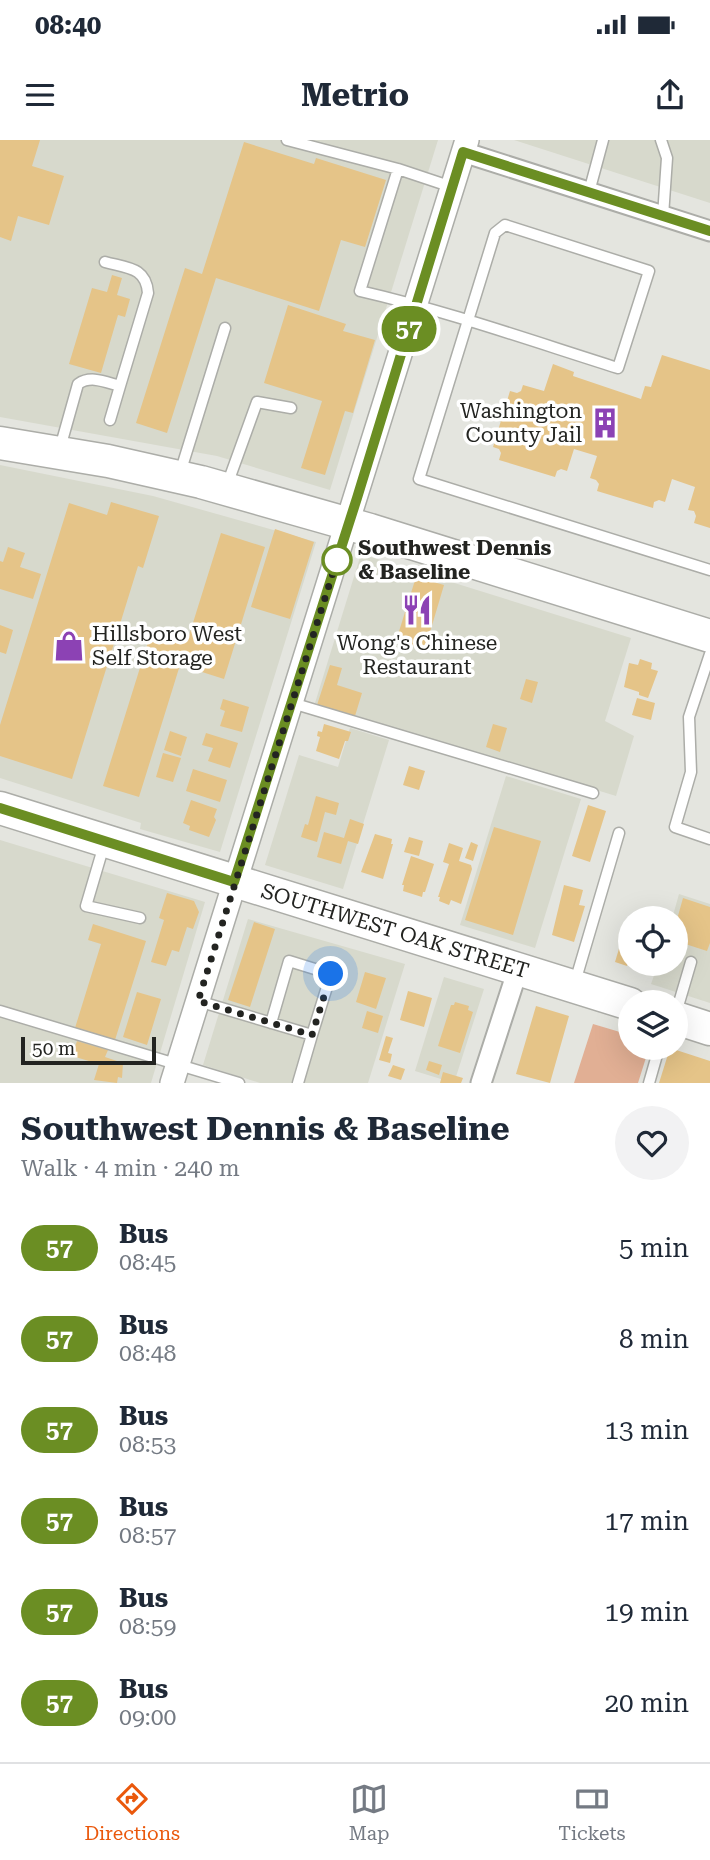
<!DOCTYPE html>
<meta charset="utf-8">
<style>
body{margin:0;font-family:"Roboto Serif",serif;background:#f2f2f3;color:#1f2937;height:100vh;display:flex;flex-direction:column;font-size:26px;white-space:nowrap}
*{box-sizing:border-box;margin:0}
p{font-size:23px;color:#747a83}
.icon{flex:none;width:38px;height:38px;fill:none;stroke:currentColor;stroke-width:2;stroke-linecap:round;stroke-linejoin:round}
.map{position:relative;height:943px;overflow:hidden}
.drawer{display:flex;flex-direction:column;background:#fff;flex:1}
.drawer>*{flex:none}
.badge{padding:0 14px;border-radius:23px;font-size:24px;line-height:46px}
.fabs{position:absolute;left:618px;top:766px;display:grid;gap:14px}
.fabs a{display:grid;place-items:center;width:70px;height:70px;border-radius:50%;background:#fff;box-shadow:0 7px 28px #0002;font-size:35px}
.scale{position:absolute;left:21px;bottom:18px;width:135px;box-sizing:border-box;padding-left:7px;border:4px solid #232421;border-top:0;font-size:19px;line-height:24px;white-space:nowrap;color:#232421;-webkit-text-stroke:5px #fff;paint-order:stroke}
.you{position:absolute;width:35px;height:35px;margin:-18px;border:5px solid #fff;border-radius:50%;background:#1a73e8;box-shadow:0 0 0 10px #1a73e833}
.map>.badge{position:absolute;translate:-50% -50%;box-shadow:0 0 0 4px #fff}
.round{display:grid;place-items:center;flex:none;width:74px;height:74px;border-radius:37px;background:#f2f2f3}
.overview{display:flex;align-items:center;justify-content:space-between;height:119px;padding:0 21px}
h1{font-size:33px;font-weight:700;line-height:52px}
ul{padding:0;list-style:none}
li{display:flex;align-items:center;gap:21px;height:91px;padding:0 21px}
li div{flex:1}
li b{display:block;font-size:26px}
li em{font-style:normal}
li .badge{min-width:77px;font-weight:700;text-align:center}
.status{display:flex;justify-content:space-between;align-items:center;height:49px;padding:0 35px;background:#fff;direction:ltr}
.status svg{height:19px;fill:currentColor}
header{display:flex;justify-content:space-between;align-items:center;height:91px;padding:0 21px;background:#fff;font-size:32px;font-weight:700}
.tabs{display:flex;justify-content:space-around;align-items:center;height:98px;border-top:2px solid #e0e1e3;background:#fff;font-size:19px;color:#747a83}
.tabs a{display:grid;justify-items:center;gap:4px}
.tabs .active{color:#ea580c}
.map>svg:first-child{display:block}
</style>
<div class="status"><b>08:40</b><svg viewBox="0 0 49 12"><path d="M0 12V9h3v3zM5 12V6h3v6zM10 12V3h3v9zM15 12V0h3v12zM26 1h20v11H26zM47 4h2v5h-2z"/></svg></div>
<header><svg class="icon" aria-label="menu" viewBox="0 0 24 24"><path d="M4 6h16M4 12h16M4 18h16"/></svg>Metrio<svg class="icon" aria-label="share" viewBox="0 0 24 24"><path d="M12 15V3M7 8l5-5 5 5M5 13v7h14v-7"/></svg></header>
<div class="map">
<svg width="710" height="943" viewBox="0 0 710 943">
<rect width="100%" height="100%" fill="#e4e5df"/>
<path fill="#d7d9cc" d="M0,0h438l-108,350 -113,-34 -217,-39z
M514,0h196v63z
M0,325l153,31 163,46 -96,310 -80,-23 1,-6 -141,-45z
M361,414l270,84 -26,83 29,15 -18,60 -301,-93z
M350,588l39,12 -46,149 -78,-24 34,-110 39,12z
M506,636l75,23 -46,149 -75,-23z
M0,700l205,62 -54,181h-151z
M679,754l31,10v99l-59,-19 7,-20h18v-45h-4z
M248,779l157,45 -37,119h-108l-57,-18z
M444,837l40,12 -30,94 -39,-12z"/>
<path fill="#e1af94" d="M593,884l37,11v13h19l-11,35h-64z"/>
<path fill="#e5c488" d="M0,0h40l-8,26 32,10 -15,49 -31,-9 -7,25 -11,-4z
M244,2l70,22 2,-6 70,22 -21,67 -24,-7 -22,71 -103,-33 -49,155 -31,-10 49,-155 17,6z
M112,135l10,3 -5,17 13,4 -5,18 -7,-2 -17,58 -32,-9 23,-76 15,4z
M288,165l58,19 -3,7 32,9 -22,73 -8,-2 -20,64 -24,-7 21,-67 -58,-18z
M662,215l48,15v158l-16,-5 2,-7 -2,-5 -6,-1 7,-23 -23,-8 -7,23 -6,-2 -5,2 -1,6 -56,-17 2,-7 -3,-4 -6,-2 7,-22 -23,-7 -7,22 -6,-2 -4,2 -2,6 -56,-17 2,-7 -2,-4 -6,-2 17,-56 7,2 4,-2 2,-6 21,6 9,-27 21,8 -1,4 68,23 4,-13 6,1z
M111,362l48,14 -16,52 -5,-2 -66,213 -72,-23v-31l69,-222 38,12z
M275,389l39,13 -24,77 -39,-12z
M221,393l44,14 -41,132 -44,-14 -41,132 -36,-11 46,-147 11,4 2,-8 25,7z
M8,407l17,6 -5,14 21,7 -8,25 -33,-10v-28l3,1z
M416,437l28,8 -19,64 -29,-8z
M0,485l13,5 -7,24 -6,-2z
M640,519l12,4 -1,6 7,2 -10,27 -9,-3v-3l-15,-5 5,-24 9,2z
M330,525l12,3 -5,17 25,8 -7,23 -38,-11z
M526,539l12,3 -6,21 -12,-4z
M637,558l18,5 -4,17 -19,-5z
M223,559l26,8 -7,25 -22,-6 5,-15 -5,-2z
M324,584l27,8 -3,9h-3l-6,18 -23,-8 4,-14 -3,-1 1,-5 4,1z
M493,584l14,4 -7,24 -14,-5z
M170,591l17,6 -6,19 -17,-6z
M206,593l32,10 -8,25 -22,-7 5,-13 -11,-3z
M163,613l18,5 -8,24 -17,-5z
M409,626l16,5 -6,19 -16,-5z
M193,629l34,11 -7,22 -34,-11z
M316,656l23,7 -3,12 -11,-3 -8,30 -16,-5 4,-13 3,1z
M191,660l26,9 -3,8 2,3 -7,17 -20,-7 1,-4 -7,-3z
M588,665l18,6 -16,51 -18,-6z
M350,679l14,5 -6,20 -10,-3 -7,23 -24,-7 7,-25 20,6z
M494,687l47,14 -28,94 -48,-15z
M375,694l17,5 -1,5h2l-10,35 -22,-7z
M409,697l14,4 -4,15 -15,-4z
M471,702l7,3 -5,16 -8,-3z
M449,703l14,5 -4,13 12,4 1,4 -11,35 -10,-4 -2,5 -10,-4 1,-4h-2l11,-33 -6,-2z
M411,716l23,8 -9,28h-2l-1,5 -19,-6 1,-6h-2z
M564,745l19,5 -4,15 6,1 -11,36 -22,-7z
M167,753l27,8 5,11 -6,17 -6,-2 -8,25 -7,-2 -6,16 -15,-4 13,-42 -5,-2z
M683,758l27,9v36l-3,8 -31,-10v-18z
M254,782l21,7 -25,78 -22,-7z
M93,784l53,17 -31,99 -40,-12 26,-84 -13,-4z
M624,792l6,2v24l-3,8 -12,-4z
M365,832l21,6 -10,31 -20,-7z
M408,851l24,7 -8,29 -24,-7z
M137,852l24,7 -14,46 -24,-8z
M455,862l14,4 -1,4 5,2 -13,41 -22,-7 13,-41h3z
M536,866l33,10 -19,67 -34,-9z
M367,871l16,5 -5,17 -16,-5z
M386,896l7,2 -5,15 4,1 -2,9 -11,-3z
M77,901l31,9 -3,7 18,6 -1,15 -4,-1 -1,6 -23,-3 5,-16 -27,-8z
M670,908l40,13v22h-51z
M429,921l13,4 -3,10 -13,-5z
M393,925l12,4 -4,11 -13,-4z
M443,932l20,6 -2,5h-21z"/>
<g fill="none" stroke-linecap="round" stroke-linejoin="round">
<g stroke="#acada8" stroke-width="13">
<path id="service" d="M287,0l111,29
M661,0l6,18 -4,58
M452,47l-54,-18 -38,122c87,20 172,50 258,77l31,-97 -144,-46 -10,8 -76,246 291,91
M589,52l14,-52
M110,280l10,-34
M60,308l18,-64c13,-9 27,-2 42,2l28,-93c-2,-26 -21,-25 -43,-31
M180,333l45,-145
M227,345l30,-83 34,6
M710,514l-21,63 2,55 -16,55 35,12
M292,563l301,90
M104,705l-18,61 54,12
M575,842l44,-149
M198,861l114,34 19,-61 -42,-13 -18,62
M0,871l239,72
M676,873l15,-51
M298,943l14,-48
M649,943l10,-35"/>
</g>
<g stroke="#acada8" stroke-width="23">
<path id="minor" d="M463,12l247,79
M481,943l37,-114"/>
</g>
<g stroke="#acada8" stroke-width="26">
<path id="tertiary" d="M172,943l295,-943"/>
</g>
<g stroke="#acada8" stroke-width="35">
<path id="trunk" d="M0,303l108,18 93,21 169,48 340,106
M0,668l630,196
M676,878l34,11"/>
</g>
<use href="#service" stroke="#fff" stroke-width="10"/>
<use href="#minor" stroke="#fff" stroke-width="19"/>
<use href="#tertiary" stroke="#fff" stroke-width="23"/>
<use href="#trunk" stroke="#fff" stroke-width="32"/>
</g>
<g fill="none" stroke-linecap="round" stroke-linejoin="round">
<g stroke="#fff" stroke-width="16">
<path id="line" d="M0,668l234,74 123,-384 106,-346 247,79"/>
</g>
<use href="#line" stroke="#6b8e23" stroke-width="10"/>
<path stroke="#232421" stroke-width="7" stroke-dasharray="0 12.6" d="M331,834l-19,61 -114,-34 139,-441"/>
</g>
<defs>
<g id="building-bare" transform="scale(2.415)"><path d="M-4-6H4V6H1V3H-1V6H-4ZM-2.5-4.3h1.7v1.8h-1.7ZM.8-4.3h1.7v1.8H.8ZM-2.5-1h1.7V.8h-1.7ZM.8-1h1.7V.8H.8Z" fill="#8c42b4" stroke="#fff" stroke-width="2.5" paint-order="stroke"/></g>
<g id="restaurant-bare" transform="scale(2.415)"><path d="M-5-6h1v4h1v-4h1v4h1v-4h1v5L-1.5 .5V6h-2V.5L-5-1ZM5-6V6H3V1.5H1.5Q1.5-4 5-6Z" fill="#8c42b4" stroke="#fff" stroke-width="2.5" paint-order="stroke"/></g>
<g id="shop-bare" transform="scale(2.415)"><path d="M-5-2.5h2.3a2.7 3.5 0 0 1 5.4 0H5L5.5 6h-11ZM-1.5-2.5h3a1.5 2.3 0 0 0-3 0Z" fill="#8c42b4" stroke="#fff" stroke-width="2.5" paint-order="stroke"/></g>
</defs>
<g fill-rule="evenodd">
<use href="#building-bare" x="605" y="283"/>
<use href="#restaurant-bare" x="417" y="470"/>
<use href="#shop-bare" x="69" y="506"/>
</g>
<circle fill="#fff" stroke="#6b8e23" stroke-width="3.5" cx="337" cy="420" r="14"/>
<g text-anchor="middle" stroke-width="7" stroke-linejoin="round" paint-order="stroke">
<g font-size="21" fill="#232421" stroke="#fff" text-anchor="end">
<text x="582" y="278">Washington<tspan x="582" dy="24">County Jail</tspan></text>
<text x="92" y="501" text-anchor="start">Hillsboro West<tspan x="92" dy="24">Self Storage</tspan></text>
<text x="417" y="510" text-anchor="middle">Wong's Chinese<tspan x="417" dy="24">Restaurant</tspan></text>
</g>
<g font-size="21" font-weight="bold" fill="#232421" stroke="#fff" text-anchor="start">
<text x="358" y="415">Southwest Dennis<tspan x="358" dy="24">&amp; Baseline</tspan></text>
</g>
<g font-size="21" fill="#232421" stroke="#fff">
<text transform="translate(395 791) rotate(17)" y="7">SOUTHWEST OAK STREET</text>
</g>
</g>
</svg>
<div class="fabs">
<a><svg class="icon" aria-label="locate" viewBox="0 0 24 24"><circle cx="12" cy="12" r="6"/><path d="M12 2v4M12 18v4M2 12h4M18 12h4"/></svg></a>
<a><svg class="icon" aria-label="layers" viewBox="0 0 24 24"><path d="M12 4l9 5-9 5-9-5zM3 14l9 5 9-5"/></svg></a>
</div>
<div class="scale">50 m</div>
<div class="you" style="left:331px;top:834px"></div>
<b class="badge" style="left:409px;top:189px;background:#6b8e23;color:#fff">57</b>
</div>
<section class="drawer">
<div class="overview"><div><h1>Southwest Dennis &amp; Baseline</h1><p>Walk · 4 min · 240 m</p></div><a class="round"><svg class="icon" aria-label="heart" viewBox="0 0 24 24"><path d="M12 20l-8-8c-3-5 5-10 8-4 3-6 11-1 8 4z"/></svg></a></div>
<ul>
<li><span class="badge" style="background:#6b8e23;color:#fff">57</span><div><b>Bus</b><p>08:45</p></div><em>5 min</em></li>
<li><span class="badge" style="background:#6b8e23;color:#fff">57</span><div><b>Bus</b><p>08:48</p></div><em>8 min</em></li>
<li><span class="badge" style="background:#6b8e23;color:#fff">57</span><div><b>Bus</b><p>08:53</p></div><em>13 min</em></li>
<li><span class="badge" style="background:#6b8e23;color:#fff">57</span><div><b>Bus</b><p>08:57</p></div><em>17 min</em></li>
<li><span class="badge" style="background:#6b8e23;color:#fff">57</span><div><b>Bus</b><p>08:59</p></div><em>19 min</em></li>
<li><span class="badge" style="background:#6b8e23;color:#fff">57</span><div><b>Bus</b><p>09:00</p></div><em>20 min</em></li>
</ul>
</section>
<nav class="tabs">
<a class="active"><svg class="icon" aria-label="directions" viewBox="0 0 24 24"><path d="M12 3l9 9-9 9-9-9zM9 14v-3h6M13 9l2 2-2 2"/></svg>Directions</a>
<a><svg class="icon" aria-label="map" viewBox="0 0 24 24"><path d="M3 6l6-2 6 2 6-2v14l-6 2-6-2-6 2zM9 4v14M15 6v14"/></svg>Map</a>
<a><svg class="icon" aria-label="tickets" viewBox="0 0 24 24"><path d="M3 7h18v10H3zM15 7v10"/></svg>Tickets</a>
</nav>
